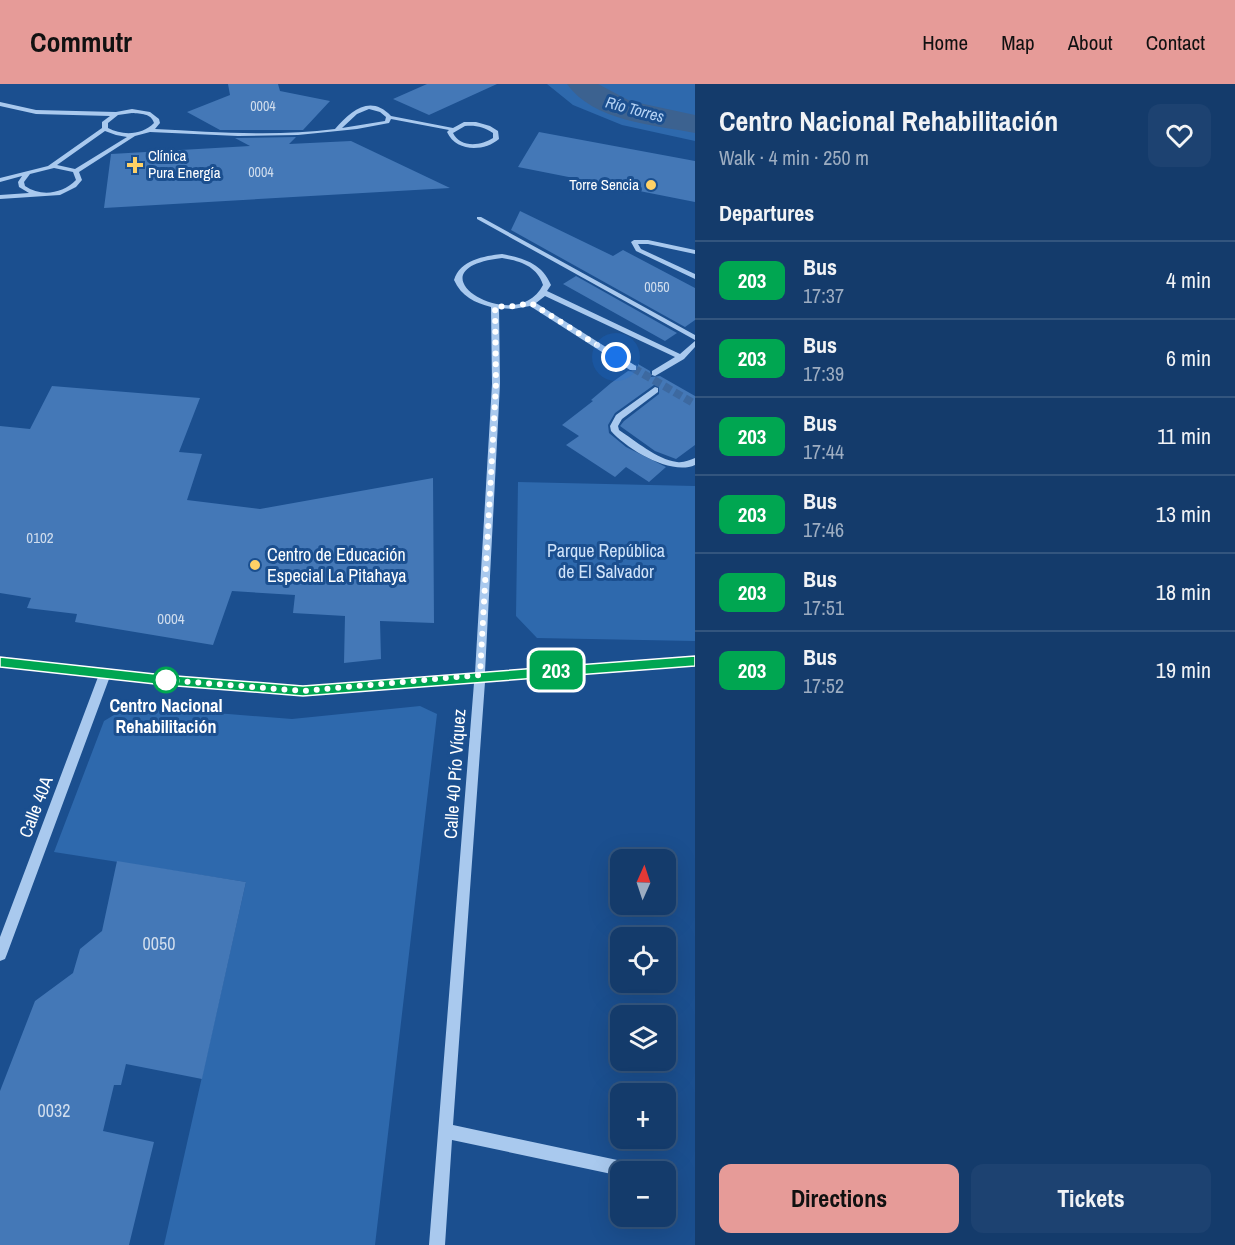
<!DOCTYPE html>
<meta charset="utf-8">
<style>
body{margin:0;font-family:"Archivo Narrow",sans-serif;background:#1d4271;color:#f1f3f6;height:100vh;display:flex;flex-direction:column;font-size:22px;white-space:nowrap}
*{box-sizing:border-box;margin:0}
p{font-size:20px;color:#9dadc1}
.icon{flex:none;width:33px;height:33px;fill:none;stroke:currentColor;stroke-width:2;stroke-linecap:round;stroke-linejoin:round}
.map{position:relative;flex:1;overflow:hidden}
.drawer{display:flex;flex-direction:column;background:#143b6b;width:540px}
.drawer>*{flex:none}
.badge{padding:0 12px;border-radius:9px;font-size:21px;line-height:39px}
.needle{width:39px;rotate:3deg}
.controls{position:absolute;left:610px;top:765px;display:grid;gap:12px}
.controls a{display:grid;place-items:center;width:66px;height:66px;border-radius:12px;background:#143b6b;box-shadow:0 6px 24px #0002,0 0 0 2px #33557e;font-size:30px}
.you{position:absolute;width:30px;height:30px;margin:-15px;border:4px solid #fff;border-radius:50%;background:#1a73e8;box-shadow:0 0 0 9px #1a73e833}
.map>.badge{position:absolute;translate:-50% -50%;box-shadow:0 0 0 3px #fff}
h2{padding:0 24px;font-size:22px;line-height:54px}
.round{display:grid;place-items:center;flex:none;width:63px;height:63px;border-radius:12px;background:#1d4271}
.overview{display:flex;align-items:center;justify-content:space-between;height:102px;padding:0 24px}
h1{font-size:28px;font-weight:700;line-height:45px}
.button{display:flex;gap:12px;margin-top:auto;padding:12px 24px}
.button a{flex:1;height:69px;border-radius:12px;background:#e69b98;color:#111;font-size:24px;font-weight:700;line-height:69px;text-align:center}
.button a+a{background:#1d4271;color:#f1f3f6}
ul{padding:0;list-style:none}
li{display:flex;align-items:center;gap:18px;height:78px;padding:0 24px;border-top:2px solid #33557e}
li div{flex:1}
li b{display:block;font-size:22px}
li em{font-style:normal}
li .badge{min-width:66px;font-weight:700;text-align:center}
header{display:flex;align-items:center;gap:36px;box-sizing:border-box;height:84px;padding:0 30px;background:#e69b98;color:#111}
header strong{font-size:28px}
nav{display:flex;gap:33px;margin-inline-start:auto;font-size:21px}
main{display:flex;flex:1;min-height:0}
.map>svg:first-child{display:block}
</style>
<header>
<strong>Commutr</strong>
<nav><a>Home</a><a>Map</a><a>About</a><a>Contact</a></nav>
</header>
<main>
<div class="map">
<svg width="695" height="1161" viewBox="0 0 695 1161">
<rect width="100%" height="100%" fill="#1b4f8f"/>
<path fill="#2e69ad" d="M547,0h148v57l-73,-16 -49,-20z
M518,398l177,4v155l-158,-3 -21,-22z
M129,622l163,13 128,-13 17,8 -62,531h-211l82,-363 -192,-30 50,-131z"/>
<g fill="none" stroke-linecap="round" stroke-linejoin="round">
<path fill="#3c6290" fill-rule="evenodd" d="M567,0h31l32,17 65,14v18c-41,-8 -102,-12 -128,-49z"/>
</g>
<path fill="#4478b7" d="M228,0h50l2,7 50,10 -27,29h-83l-33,-18 43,-17z
M427,0h70l-68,31 -36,-16z
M539,48l156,29v41l-177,-35z
M296,53l-7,7 62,-3 99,47 -346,20 7,-54 139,-8 -15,-8z
M520,127l93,45 10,-6 72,38v32l-10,7 -174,-97z
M576,192l101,57 -12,8 -102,-57z
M638,280l12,7 1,6 9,-1 35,20v49l-19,14 -21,-8 -35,-25 4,-5 35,-27v-8l-5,-1 -39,28 -7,12 1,8 17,14 40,20 -17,15 -23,-15 -11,10 -49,-32 13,-9 -17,-11 31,-24 -2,-1 20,-17 17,-12 10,1z
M52,302l148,12 -21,54 23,2 -15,46 73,9 173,-31 1,145 -54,-2 1,38 -37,4 1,-47 -52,-3 2,-18 -63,-4 -19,54 -138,-23 2,-8 -50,-6 4,-10 -31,-5v-167l30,3z
M117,777l129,21 -44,197 -76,-15 -5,21h-7l-11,46 51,11 -25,103h-129v-154l35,-90 38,-28 7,-24 22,-18z"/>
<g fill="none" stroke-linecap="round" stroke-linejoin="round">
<path stroke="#3d69a0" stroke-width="8" stroke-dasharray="8 4" stroke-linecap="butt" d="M633,284l62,36"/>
<path fill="#a9c9ee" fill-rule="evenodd" d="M0,18l36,8 80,2 16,-3 18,3 9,7 1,4 -5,6c59,3 120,8 180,0 16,-18 35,-35 56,-13l62,12 11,-6h12l14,4 8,5 1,8c-15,13 -43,13 -52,-7l2,-2 -58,-11 -2,4 -32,6 -59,6 -60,1 -88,-4 -15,4 -56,36 3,8 -6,7 -16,8 -60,4v-4l29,-2 -10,-6 -1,-5 4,-6 -22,6v-4l48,-12 54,-38v-6l8,-6 -74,-2 -36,-8zM369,25l11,3 6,5 -1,4 -43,7 15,-14zM132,29c9,1 19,0 22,10 -12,12 -31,13 -46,5v-5l10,-8zM465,42c11,-1 19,1 28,7v5c-12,8 -33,10 -40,-5zM105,47l11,4 11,2 -52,32 -18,-4zM54,84l19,4 3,8c-14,14 -35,17 -51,6l-1,-4 6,-8z
M477,133h4l214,118v5l-218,-121z
M634,156h14l47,10v4l-47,-10h-10l3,5 54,25v5l-59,-28 -5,-9z
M502,170c21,4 40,9 49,31l-4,6 133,63 15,-13v6l-11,12 -29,17 -3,-1v-4l23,-14 -130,-61 -9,7 100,63v4h-6l-100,-64 -17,3 -14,-1 1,76 -15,288 210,-16v10l-210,16 -32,443 183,39 5,3 2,5h-22v4l-169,-36 -7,105h-16l45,-562 -171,13 -194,-17 -102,275 -2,5 -5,2v-24l98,-260 -98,-10v-10l164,18 139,11 172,-13 17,-289 -1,-77c-16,-4 -30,-11 -37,-27 6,-20 30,-24 48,-26zM502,174c18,3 35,8 41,27 -27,54 -139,-16 -41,-27z
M655,303l3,1v4l-36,27 -4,7 1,4c17,11 37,29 58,32 7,1 12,-2 18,-4v7c-24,11 -68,-16 -84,-34l-1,-5 6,-11z
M666,1086l8,4 3,5 -3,5 -5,3 -3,-1v-14h-3z"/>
</g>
<path fill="#00a651" stroke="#fff" stroke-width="1.5" d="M695,572v10l-392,30 -139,-11 -164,-18v-10l164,18 139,11z"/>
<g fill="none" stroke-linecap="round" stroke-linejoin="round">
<path stroke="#fff" stroke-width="6" stroke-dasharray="0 10.8" d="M166,596l137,11 177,-16 16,-291 -1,-78 13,1 23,-4 85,54"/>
</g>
<g fill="#ffd166" stroke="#1b4f8f" stroke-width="2">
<path d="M132 72h6v6h6v6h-6v6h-6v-6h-6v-6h6z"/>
<circle cx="651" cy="101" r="6"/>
<circle cx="255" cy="481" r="6"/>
</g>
<circle fill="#fff" stroke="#00a651" stroke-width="3" cx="166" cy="596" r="12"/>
<g text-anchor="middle" stroke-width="6" stroke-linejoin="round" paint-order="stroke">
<g font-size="14" fill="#d0dded">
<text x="263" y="27">0004</text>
<text x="261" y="93">0004</text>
<text x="657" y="208">0050</text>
</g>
<g font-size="15" fill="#fff" stroke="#1b4f8f" text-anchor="start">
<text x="148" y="77">Clínica<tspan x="148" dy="17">Pura Energía</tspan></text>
<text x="639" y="106" text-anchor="end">Torre Sencia</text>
</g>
<g font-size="15" fill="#d0dded">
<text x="40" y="459">0102</text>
<text x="171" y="540">0004</text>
</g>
<g font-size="16" font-style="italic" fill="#b5d3f5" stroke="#1b4f8f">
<text transform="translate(635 25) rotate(15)" y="6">Río Torres</text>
</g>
<g font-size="18" fill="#cfe3fa" stroke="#1b4f8f">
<text x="606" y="473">Parque República<tspan x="606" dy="21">de El Salvador</tspan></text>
</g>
<g font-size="18" fill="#fff" stroke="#1b4f8f" text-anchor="start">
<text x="267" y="477">Centro de Educación<tspan x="267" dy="21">Especial La Pitahaya</tspan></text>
</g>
<g font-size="18" font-weight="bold" fill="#fff" stroke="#1b4f8f">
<text x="166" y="628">Centro Nacional<tspan x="166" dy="21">Rehabilitación</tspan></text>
</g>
<g font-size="18" fill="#fff" stroke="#1b4f8f">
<text transform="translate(455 690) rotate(-86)" y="6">Calle 40 Pío Víquez</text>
<text transform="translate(36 723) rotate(-69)" y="6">Calle 40A</text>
</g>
<g font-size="18" fill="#d0dded">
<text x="159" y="866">0050</text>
<text x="54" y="1033">0032</text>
</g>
</g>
</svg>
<div class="controls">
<a><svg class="needle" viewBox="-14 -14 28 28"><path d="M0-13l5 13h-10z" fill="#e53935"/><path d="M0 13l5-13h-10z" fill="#9dadc1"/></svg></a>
<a><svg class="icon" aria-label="locate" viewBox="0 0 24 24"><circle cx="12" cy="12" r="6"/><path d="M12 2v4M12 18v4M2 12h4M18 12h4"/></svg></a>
<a><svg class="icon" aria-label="layers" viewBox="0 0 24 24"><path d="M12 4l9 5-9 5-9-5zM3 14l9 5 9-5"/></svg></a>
<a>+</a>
<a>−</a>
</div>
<div class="you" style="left:616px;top:273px"></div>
<b class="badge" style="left:556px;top:586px;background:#00a651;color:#fff">203</b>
</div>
<section class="drawer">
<div class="overview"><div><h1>Centro Nacional Rehabilitación</h1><p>Walk · 4 min · 250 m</p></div><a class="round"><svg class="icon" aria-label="heart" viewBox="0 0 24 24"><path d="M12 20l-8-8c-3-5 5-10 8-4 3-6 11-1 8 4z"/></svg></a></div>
<h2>Departures</h2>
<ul>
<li><span class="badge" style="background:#00a651;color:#fff">203</span><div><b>Bus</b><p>17:37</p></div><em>4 min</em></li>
<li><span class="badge" style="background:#00a651;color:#fff">203</span><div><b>Bus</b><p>17:39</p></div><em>6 min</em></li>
<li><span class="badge" style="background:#00a651;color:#fff">203</span><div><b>Bus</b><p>17:44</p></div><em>11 min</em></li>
<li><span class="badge" style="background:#00a651;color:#fff">203</span><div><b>Bus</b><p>17:46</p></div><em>13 min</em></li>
<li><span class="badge" style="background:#00a651;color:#fff">203</span><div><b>Bus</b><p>17:51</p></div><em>18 min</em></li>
<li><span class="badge" style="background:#00a651;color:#fff">203</span><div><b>Bus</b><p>17:52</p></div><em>19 min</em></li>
</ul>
<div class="button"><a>Directions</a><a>Tickets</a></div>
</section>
</main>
